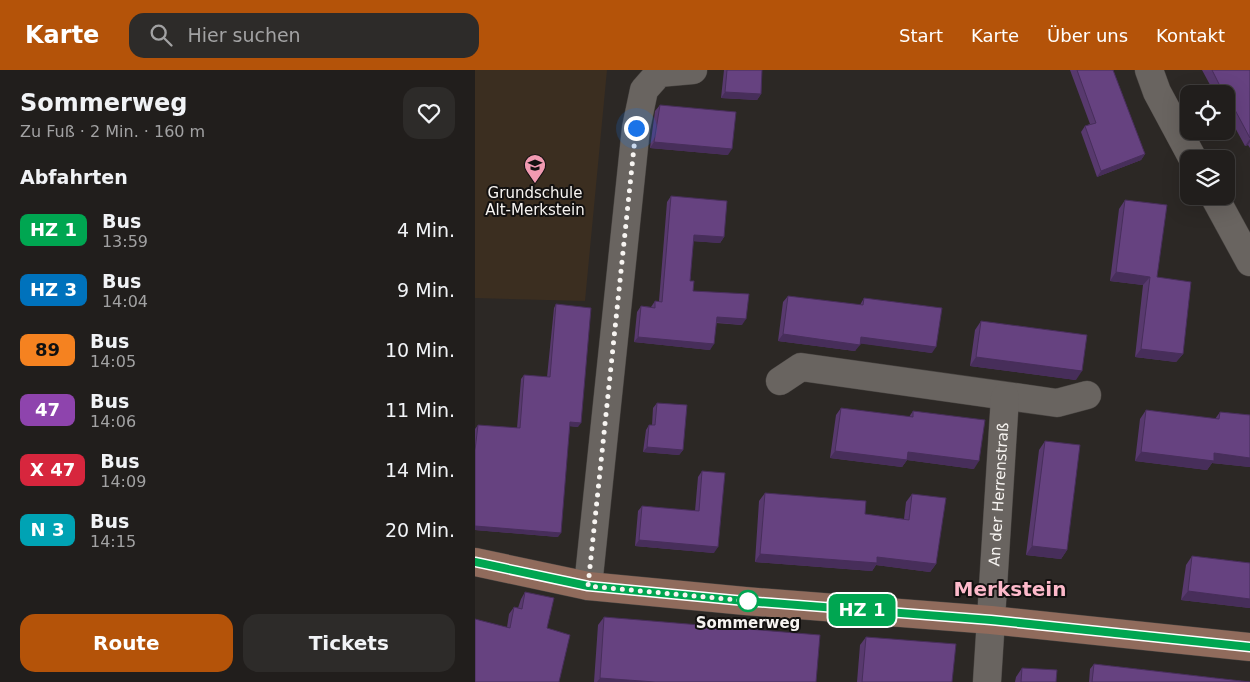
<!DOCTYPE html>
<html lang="de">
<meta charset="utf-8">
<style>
body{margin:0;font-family:"DejaVu Sans",sans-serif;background:#2d2b29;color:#f1f3f6;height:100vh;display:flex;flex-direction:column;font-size:19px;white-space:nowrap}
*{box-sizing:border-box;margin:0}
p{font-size:16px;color:#a2a2a3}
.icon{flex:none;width:28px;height:28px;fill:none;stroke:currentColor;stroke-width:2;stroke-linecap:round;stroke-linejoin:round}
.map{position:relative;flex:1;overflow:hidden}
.panel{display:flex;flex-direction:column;background:#211e1c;width:475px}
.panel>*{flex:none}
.badge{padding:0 10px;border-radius:8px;font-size:18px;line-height:32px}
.fabs{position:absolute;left:705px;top:15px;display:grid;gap:10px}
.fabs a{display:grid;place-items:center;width:55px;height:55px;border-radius:10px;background:#211e1c;box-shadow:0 5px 20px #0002,0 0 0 1px #3e3c3b;font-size:25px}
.you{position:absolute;width:25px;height:25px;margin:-12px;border:4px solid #fff;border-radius:50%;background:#1a73e8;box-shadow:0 0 0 8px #1a73e833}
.map>.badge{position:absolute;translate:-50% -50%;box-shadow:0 0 0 2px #fff}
h2{padding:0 20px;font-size:19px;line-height:45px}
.round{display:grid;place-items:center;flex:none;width:52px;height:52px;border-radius:15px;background:#2d2b29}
.headline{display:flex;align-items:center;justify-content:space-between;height:85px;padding:0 20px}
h1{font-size:24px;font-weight:600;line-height:38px}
.primary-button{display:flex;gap:10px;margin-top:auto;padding:10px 20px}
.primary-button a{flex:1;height:58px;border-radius:15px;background:#b45309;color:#fff;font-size:20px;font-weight:600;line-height:58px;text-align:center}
.primary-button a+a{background:#2d2b29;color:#f1f3f6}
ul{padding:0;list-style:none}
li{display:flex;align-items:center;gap:15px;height:60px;padding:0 20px}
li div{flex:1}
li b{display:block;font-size:19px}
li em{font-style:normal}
li .badge{min-width:55px;font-weight:700;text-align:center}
header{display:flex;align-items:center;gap:30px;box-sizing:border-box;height:70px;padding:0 25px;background:#b45309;color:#fff}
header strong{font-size:24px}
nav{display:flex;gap:28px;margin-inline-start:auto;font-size:18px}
.search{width:350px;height:45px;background:#2d2b29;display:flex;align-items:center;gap:12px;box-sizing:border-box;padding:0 18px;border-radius:15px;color:#a2a2a3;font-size:19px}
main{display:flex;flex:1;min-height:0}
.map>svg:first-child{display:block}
</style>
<header>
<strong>Karte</strong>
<div class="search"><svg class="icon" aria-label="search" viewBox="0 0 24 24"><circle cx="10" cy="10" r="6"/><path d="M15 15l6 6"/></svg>Hier suchen</div>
<nav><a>Start</a><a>Karte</a><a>Über uns</a><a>Kontakt</a></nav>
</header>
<main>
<section class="panel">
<div class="headline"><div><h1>Sommerweg</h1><p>Zu Fuß · 2 Min. · 160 m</p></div><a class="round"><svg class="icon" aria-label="heart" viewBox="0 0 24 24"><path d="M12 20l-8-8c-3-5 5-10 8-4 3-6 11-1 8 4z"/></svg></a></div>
<h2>Abfahrten</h2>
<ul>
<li><span class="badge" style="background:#00a651;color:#fff">HZ 1</span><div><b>Bus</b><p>13:59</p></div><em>4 Min.</em></li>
<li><span class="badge" style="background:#0072bc;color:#fff">HZ 3</span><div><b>Bus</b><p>14:04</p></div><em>9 Min.</em></li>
<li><span class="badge" style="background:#f58220;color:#111">89</span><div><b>Bus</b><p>14:05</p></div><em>10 Min.</em></li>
<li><span class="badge" style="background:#8e44ad;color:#fff">47</span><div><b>Bus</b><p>14:06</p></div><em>11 Min.</em></li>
<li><span class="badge" style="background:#d7263d;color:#fff">X 47</span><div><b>Bus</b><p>14:09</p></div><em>14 Min.</em></li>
<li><span class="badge" style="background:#00a3b4;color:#fff">N 3</span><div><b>Bus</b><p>14:15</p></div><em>20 Min.</em></li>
</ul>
<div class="primary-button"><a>Route</a><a>Tickets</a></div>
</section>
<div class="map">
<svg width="775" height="612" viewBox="0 0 775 612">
<rect width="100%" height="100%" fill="#2c2825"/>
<path fill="#3b2e20" d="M0,0h132l-22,231 -110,-3z"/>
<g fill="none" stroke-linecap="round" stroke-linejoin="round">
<g stroke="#474340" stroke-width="29">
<g id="street">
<path d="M674,0l8,22 36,67"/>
<path d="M739,126l36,66"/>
<path d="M305,311l21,-14 256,36 30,-8"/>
<path d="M113,516l48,-458 8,-38 15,-17 34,-3"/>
<path id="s1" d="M512,612l18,-285"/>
</g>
</g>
<g stroke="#474340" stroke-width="29">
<path id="secondary" d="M0,492l113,24 157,15 246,19 259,27"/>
</g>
<use href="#street" stroke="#696460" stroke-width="28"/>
<use href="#secondary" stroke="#906b5c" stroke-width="28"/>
</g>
<path fill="#58396e" d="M249,0h38l-1,24 -4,6 -36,-2z
M595,0h43l32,84 -4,6 -44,17 -16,-45 4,-6 5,-2z
M727,0h48v78l-2,-3 -3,1 -19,-35v-17h-11z
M185,35l68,50 -78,-7 5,-37z
M196,126l53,41 -4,6 -27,-2 -3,40 3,10 49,34 -26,-2 -6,27 -76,-8 3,-30 4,-6 10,1 4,-6h4l8,-99z
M650,130l32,77 26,77 -7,8 -41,-5 8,-72 -33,-4 9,-72z
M313,226l72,9 4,-7 68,55 -72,-10 -5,8 -77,-10 5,-39z
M81,234l22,123 -8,-1 -12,111 -83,-7v-101l3,-4 39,3 4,-49 3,-4 23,2 7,-69z
M506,251l95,59 -106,-14 5,-36z
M182,333l26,47 -4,5 -36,-3 3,-22 3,-5h3l1,-17z
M366,338l68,9 4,-6 61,58 -67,-9 -5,7 -72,-9 6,-43z
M671,340l69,9 5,-7 30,3v52l-38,-4 -5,7 -72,-9 5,-42z
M570,371l22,109 -6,9 -35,-4 13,-105z
M227,401l12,82 -79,-7 3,-35 4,-5 53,5 3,-34z
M290,423l100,21 39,5 2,-17 6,-8 24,70 -6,8 -54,-7 -4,6 -117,-9 4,-61z
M717,486l58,7v45l-69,-8 5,-35z
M50,522l22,36 12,54 -52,-55 2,-13 5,-7 4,1 3,-9z
M129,547l212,65h-222l4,-57z
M391,567l86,45h-95l3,-37z
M619,594l156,18h-161l1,-13z
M547,598l34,14h-41l1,-5z"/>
<path fill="#472e5a" d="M250,22l36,2 -4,6 -36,-2z
M775,69v3l-2,3 -3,1z
M179,72l78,7 -4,6 -78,-7z
M670,84l-4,6 -44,17 4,-6z
M219,165l30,2 -4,6 -30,-2z
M641,202l34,5 -7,8 -33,-4z
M242,247l29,2 -4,6 -29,-3z
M308,264l77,11 -5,6 -77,-10z
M163,267l76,7 -4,6 -76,-8z
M386,267l75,10 -4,6 -76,-10z
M666,279l42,5 -7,8 -41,-5z
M501,287l106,14 -6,9 -106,-14z
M95,352l11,1 -3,4 -11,-1z
M172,377l36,3 -4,5 -36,-3z
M360,381l73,1 71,9 -5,8 -67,-9 -5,7 -72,-9z
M666,382l73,1 36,5v9l-38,-4 -5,7 -72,-9z
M0,456l86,7 -3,4 -83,-7z
M164,470l79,7 -4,6 -79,-7z
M557,476l35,4 -6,9 -35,-4z
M285,484l117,3 59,7 -6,8 -54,-7 -4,6 -117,-9z
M713,521l62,8v9l-69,-8z
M125,608l55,4h-58z"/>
<path fill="#664280" stroke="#472e5a" d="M252,0h35l-1,24 -36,-2z
M602,0h36l32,84 -44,17 -16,-45 11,-3z
M737,0h38v68l-23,-43 -1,1v-2h-2z
M185,35l76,7 -4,37 -78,-7z
M196,126l56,5 -3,36 -30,-2 -4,46h4l-1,10 56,3 -3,25 -29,-2 -3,27 -76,-7 3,-31 14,2v-7l7,1z
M650,130l42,5 -10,72 34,5 -8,72 -42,-5 9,-72 -34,-5z
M313,226l75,9 1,-7 78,10 -6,39 -75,-10 -1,8 -77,-11z
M81,234l35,4 -10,115 -11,-1 -9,111 -86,-7v-76l3,-25 42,3 4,-53 26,2z
M506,251l106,14 -5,36 -106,-14z
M182,333l30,2 -4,45 -36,-3 2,-22h6z
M366,338l72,9v-6l72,9 -6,41 -71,-9 -1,8 -72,-9z
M671,340l73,9 1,-7 30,3v43l-36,-5v8l-73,-9z
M570,371l35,4 -13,105 -35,-4z
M227,401l23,2 -7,74 -79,-7 3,-34 57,5z
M290,423l101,8 -1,13 44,6 3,-26 34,4 -10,66 -59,-7v6l-117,-9z
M717,486l58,7v36l-62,-8z
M50,522l29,6 -7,30 23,7 -11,47h-84v-63l35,9 4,-21 8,2z
M129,547l216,18 -4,47h-161l-55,-4z
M391,567l90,7 -4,38h-90z
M619,594l156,18h-158z
M547,598l35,2 -1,12h-35z"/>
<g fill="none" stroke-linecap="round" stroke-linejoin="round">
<g stroke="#fff" stroke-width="11">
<path id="line" d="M0,492l113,24 157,15 246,19 259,27"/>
</g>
<use href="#line" stroke="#00a651" stroke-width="8"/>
<path stroke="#f7f4f1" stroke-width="5" stroke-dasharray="0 9" d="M161,58l-48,458 160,15"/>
</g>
<defs>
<g id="school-pin" transform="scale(1.125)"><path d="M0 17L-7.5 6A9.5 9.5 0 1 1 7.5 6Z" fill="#f19ab1" stroke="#131110"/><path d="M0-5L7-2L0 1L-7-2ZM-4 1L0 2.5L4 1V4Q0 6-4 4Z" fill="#111"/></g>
</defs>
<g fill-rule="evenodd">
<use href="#school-pin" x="60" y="95"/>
</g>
<circle fill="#fff" stroke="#00a651" stroke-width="2.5" cx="273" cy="531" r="10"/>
<g text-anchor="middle" stroke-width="4" stroke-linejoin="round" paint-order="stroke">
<g font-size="15" fill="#f7f4f1" stroke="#131110">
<text x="60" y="128">Grundschule<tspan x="60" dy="17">Alt-Merkstein</tspan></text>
</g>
<g font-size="15" fill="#f7f4f1" stroke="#131110">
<text dy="5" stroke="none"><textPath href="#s1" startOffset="188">An der Herrenstraß</textPath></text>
</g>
<g font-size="15" font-weight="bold" fill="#f7f4f1" stroke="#131110">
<text x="273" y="558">Sommerweg</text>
</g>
<g font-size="20" font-weight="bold" fill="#fcb9ca" stroke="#131110">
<text x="535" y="526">Merkstein</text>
</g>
</g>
</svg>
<div class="fabs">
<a><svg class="icon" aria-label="locate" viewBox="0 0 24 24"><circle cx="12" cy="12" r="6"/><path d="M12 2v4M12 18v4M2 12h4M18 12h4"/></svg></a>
<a><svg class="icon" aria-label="layers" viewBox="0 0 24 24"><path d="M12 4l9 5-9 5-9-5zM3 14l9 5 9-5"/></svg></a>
</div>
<div class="you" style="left:161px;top:58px"></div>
<b class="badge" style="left:387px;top:540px;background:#00a651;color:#fff">HZ 1</b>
</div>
</main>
